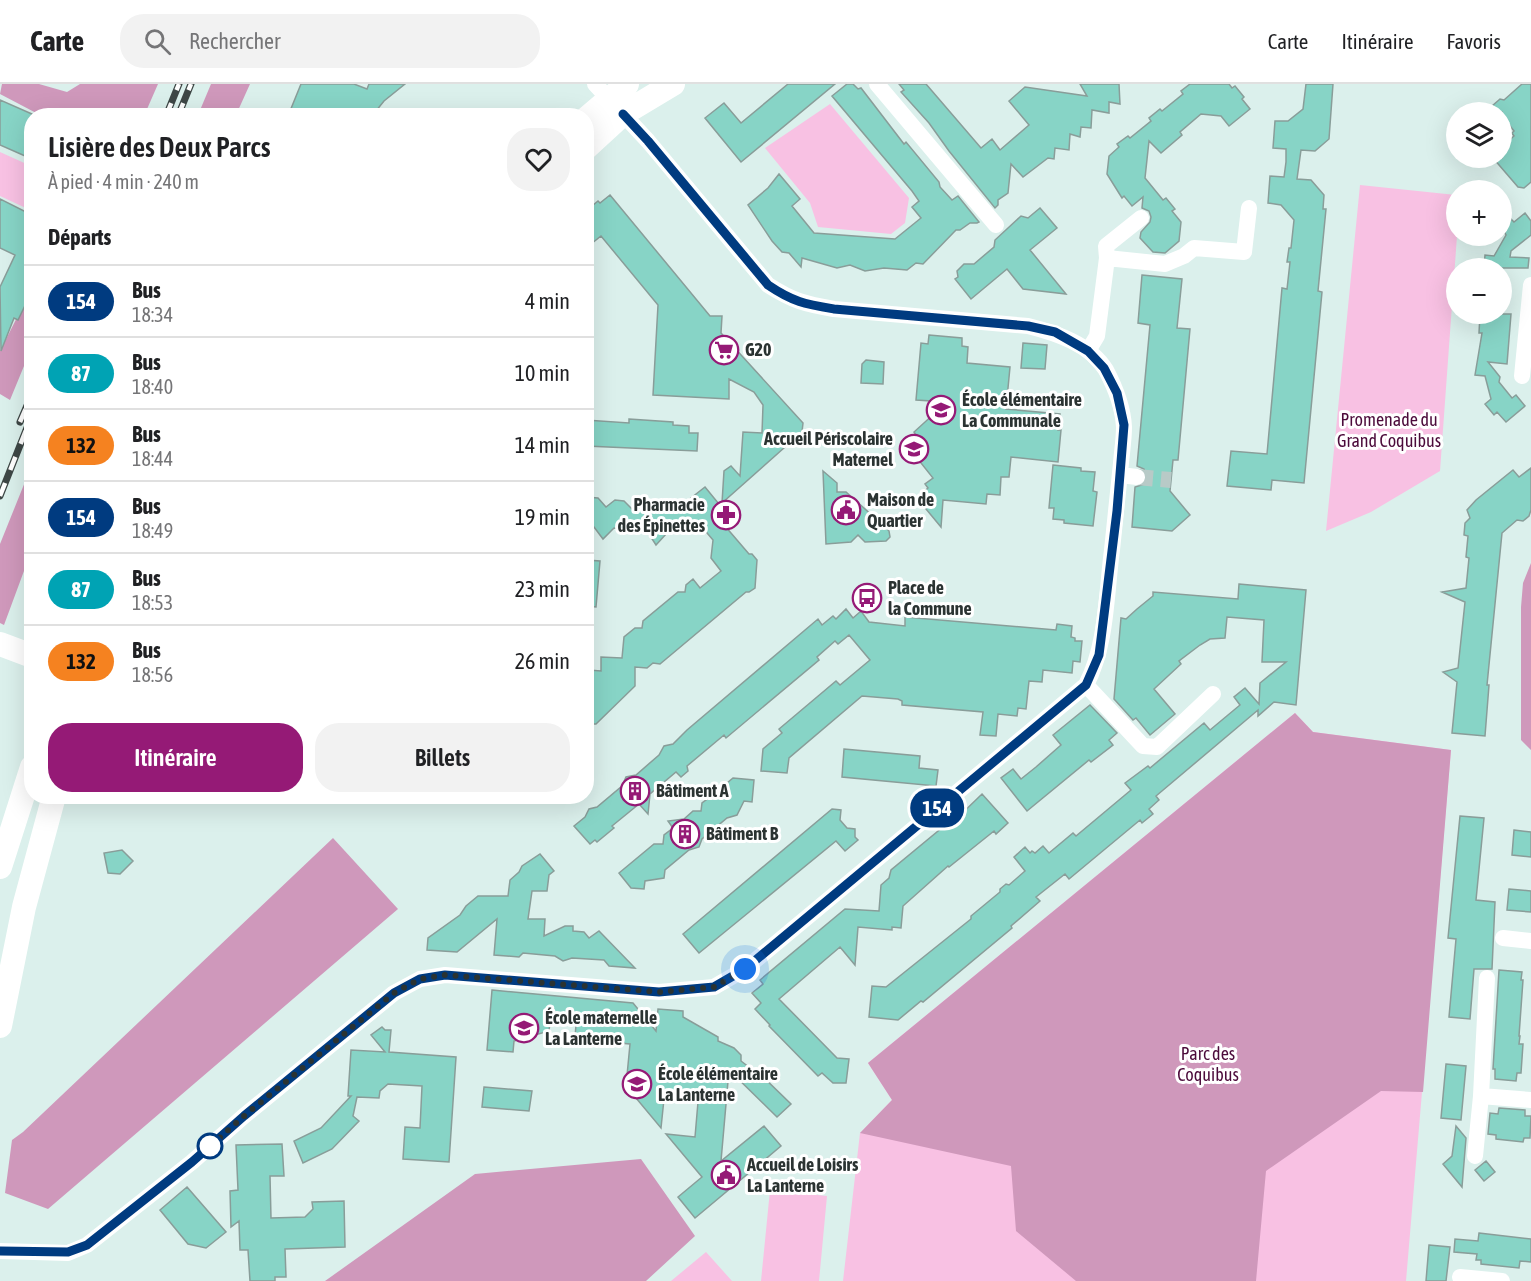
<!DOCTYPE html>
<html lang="fr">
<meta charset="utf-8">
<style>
body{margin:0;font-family:"Asap Condensed",sans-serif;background:#f2f2f2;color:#202124;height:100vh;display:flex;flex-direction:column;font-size:22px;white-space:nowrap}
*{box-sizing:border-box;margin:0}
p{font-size:20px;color:#757577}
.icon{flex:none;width:33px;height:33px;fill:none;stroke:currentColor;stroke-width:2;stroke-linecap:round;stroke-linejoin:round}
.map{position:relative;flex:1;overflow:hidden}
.details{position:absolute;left:24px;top:24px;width:570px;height:696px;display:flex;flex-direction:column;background:#fff;border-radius:24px;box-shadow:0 6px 24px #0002}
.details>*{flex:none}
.badge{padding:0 12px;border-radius:20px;font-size:21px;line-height:39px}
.tools{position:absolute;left:1446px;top:18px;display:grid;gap:12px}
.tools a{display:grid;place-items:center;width:66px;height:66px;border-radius:50%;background:#fff;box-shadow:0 6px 24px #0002;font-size:30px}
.you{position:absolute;width:30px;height:30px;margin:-15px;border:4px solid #fff;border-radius:50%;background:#1a73e8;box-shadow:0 0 0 9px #1a73e833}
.map>.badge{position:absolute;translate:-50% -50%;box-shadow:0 0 0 3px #fff}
h2{padding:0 24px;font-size:22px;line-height:54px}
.round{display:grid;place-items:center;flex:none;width:63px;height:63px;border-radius:24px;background:#f2f2f2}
.overview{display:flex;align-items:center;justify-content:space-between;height:102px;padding:0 24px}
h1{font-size:28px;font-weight:600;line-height:45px}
.action{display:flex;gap:12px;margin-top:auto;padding:12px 24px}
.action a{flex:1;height:69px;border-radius:24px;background:#951a76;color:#fff;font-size:24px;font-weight:600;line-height:69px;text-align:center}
.action a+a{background:#f2f2f2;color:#202124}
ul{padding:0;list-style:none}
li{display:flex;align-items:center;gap:18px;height:72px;padding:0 24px;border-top:2px solid #e0e0e0}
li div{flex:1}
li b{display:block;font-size:22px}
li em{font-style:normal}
li .badge{min-width:66px;font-weight:700;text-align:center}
header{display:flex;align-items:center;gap:36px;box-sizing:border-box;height:84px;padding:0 30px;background:#fff;border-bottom:2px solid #e0e0e0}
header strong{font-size:28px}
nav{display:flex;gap:33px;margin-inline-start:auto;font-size:21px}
.search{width:420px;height:54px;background:#f2f2f2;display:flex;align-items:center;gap:15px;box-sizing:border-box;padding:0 21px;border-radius:24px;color:#757577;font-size:22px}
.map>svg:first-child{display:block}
</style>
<header>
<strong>Carte</strong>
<div class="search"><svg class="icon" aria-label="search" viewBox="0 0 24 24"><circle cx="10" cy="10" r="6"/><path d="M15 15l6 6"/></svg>Rechercher</div>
<nav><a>Carte</a><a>Itinéraire</a><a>Favoris</a></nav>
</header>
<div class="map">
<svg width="1531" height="1197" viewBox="0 0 1531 1197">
<rect width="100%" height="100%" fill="#dbf0ec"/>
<path fill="#f8c1e3" d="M830,20l79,94 -4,25 -14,11 -73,-7 -8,-24 -45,-55z
M0,68l31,14v36l-3,7 -28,-13z
M1360,101l96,10 1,41 -17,235 -69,41 -45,19z
M1295,629l18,19 138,18 -45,531h-563l17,-148 32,-33 -24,-37z
M770,1106l57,6 -8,85h-58z
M706,1168l26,29h-61z"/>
<path fill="#cf98bb" d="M2,0h37l28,8 13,-8h78l-14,32 -104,-1 -40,-21z
M211,0h39l-14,31h-38z
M31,206v59l-21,51 -10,-6v-43z
M31,383v85l-27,73 -4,-2v-79z
M1531,479v187l-10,-10v-133l2,-24z
M1295,629l18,19 138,18 -28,342 -42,-1 -115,80 -10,110h-180l-60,-50 -5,-65 -151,-33 32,-33 -24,-37z
M333,754l65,71 -350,300 -43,-16 7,-53 11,-8z
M641,1075l54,77 -49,45h-321l150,-107z"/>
<path fill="#87d4c6" stroke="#899d99" stroke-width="1.5" d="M301,0h53l13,5 2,-5h36l-21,17 -12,15h-84z
M788,0h47l-94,78 -36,-44 19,-15 17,20z
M847,0h6l5,5 3,-1 43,56 2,-2 33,40 1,5 12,13 6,-4 21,26 -2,1h-7l-10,7h-4l-33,34 -7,-1 -9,7 -23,-2 -19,3 -15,-6 -13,3 -35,-10 -1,9 -12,-14 -7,-1 -10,-11 -24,-36 20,-17 11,-14 21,25 -8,7 22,27 81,6 26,-21 -9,-11 7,-6 -7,-10 -80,-95z
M899,0h27l55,64 11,-9 8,11 29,-25 -20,-24 16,-14 62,9 -7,-12h39l1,20 -11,-2v11l-17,-3 -1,18 -10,-1 -1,10 -10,-3 -1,16 -14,-2 -1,11 -6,-1 -25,19 -12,-13 -3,29 -10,7v5l-3,3 -46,-57 -20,-28 -28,-31 3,-2z
M1190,0h39l3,4 3,-2 9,11 -2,2 8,10 -21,17 -8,-10 -20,-2 -21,18 2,3 -21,18 -12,-12 -4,37 18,22 3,-2 9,11 -3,2 9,11 -2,19 -14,12 -12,-1 -13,-14 1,-6 9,-10 1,-5 -2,-6 -7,-3 1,-11 -11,9 -8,-10 -2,2 -15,-24 2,-18 10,-9 -2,-3 11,-8 2,2 21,-17 -2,-3 11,-9 2,2 21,-17 -2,-3z
M1306,0h27l-4,55 -14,12 -14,-1 -4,29 14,1 13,15 -1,14h3l-8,82 4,1 -18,191 -32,-3 -1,10 -44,-4 4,-35 36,3 15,-166 5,1 3,-27h-3l2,-14h2l3,-28 -13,-15 -13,-2 2,-27 14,1 2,-15v-13l-13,-1 2,-27h13l15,-12z
M1522,0h9v98l-7,6 -6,-1 -25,-29h9v-11l12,-11 -2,-3 2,-2 -12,-15v-4h-4l-6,-6 8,-7 4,1z
M0,16l32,14v45l-32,-14z
M610,111l100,121h12l-1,17 82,90 -1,9 -80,71 2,-32 7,-5 9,10 3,-44 19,1 1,-28 -9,-13 -25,-13v20l-76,-4 5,-90 -57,-69 -15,12v-37l12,-10 2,2z
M0,115l32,16v76l-14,29 -4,-2 -13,33 -1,-64 15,-32 -15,-7z
M1040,124l17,20 -27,22 36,44 -43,-5 -16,-20 -36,30 -16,-20 3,-2 -1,-6 7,-7h10l20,-17 1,-7 26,-24 7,2z
M1525,129l6,8v14l-20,16 -1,6 19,1 -1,10h-44l1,-13 9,1 12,-21 -4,-8 9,-8 3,3z
M1142,191l40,4 -5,49 13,1 -12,131h-5l-3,31 20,24 -18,16 -40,-4 3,-40 10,-3 2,-6 -3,-9 -7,-3 13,-141 -12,-2z
M1480,230h31l-4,50 -19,-2 12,15 -1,5 13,16 4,-3 9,11 -19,16 -9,-10 -3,3 -9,-11 6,-5 -6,-23 -10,-1 7,-42h-3z
M929,251l33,3v8l6,1 -1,16 43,4 -4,42 54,5 -2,16h3l-3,32 -47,-5 -2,20h-8l-1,18 -13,-1 -1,10 -43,-4 -2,27 -20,-24 3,-2 -4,-6 8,-7 -3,-4 8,-6 -27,-34 10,-9 -2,-3 33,-30 -31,-2 5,-57 7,1z
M1023,259l24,2 -2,24 -24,-1z
M866,276l18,2 -1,22 -22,-1 1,-19z
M629,335l44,3v3l16,1v7h9l-1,18 -111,-5v-26l43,3z
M1053,381l28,3v3l14,1 -2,19 4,1 -4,34 -29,-3v-3l-11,-1 1,-11h-5z
M1531,384v42l-2,6 -6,5 -6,-1 -15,13 -15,152h2l-4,51 -33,-3 5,-51 -14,-10 15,-4 7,-66 -23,-10 24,-4 3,-30 -3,-1 2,-21 -4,-1 1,-12 5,-5 -3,-8 9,-10 37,-30 6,7z
M823,387l14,12v9h9l28,25 1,9h9l5,5 1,6 -4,4 -21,1 -7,-7 -7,7 -25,2z
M705,403l27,33 -7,6 24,28h3l5,6 -2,28 -6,4h-3l-86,72 -7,-1 -6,5 -12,-1v19l-39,38h-10v-44l3,-10 12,1v-14l21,1 2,-21 11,-9h7l1,-7 35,-29h7l1,-7 7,-6 7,9 21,-17 -10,-13 2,-18 -11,-13 -30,-2 -1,8h-4l-11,12 -9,-14 -33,-3 -11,11 -9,-12 -8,-1v-29l12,1 8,9 9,-7 9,1 8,8 9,-7 10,1 7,9 10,-7h14z
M586,476l14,1 -4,46 -10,-1z
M1239,500l67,6 -10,115 -22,-3 -16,14v-6l-102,86 3,4 -10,9 4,5 -11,9 -2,-3 -71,59 -4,-5 -29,23 4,4 -29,25 1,2 -89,74 -2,-1 -23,19 -29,-3 3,-31 14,1 85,-68v-3l29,-24v-3l6,-5 3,1 16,-14 -11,-14 11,-10 5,6 2,-2 3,2 8,-7 6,7 24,-20 3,3 55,-46 -6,-7 23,-17 2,2 54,-45 6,7 30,-25 -6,-8 11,-9 14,16 1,-21 26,-21h-24l2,-42 -37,-3 -2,21 -15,1 -10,6 -21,16 2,3 -27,25 21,25 -25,21 -14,-17 -3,2 -19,-21 7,-81 5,1 11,-10 16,-13v-4l85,7z
M846,525l7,9 8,-7 8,11 36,4v-9l151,13 1,-6 15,2 -1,11 4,1v3h7l-2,21 -7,-1 -1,12 -29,-3 -1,12 -13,-1 -3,28 -8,-1 -1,8 -19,-2 -2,22 -16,-1 3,-23 -81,-7v-4l-4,-2 -36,-3 -73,62 -2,15 -26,-2 2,-22 19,-16 -3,-4 57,-48 4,4 30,-25 -21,-25 -11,9 -3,-3 -18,16 2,3 -93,78 -2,-3 -37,31 1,5 -7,6 -5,-5 -26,22 -2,20 -9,-10 -27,22 2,2 -17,14 -2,-2 -5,4 -16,-18 11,-9 4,-8 8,-2 25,-21 4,-9 10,-2 23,-20 5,-9 9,-2 14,-14 131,-111 4,6 11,-9 3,3z
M1090,621l27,28 -8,7 4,5 -22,17 -2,-2 -62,51 -26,-33 12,-9 8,10 15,-12 25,-22 -8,-10z
M844,665l76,7 -1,12 19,2 -2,16 -94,-9z
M733,694l21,2 -2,22 -8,-1 -7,14 -10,3 -25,21 -3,8 -10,3 -24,20 -1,8 -19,3 -1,8 -13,-1 -12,-15 35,-29h9l1,-9 9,-7 -5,-7 16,-2 9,-8h8l1,-8 8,-6 -6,-8 17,-1z
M982,710l26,29 -12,11 -2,-3 -45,36 -1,-1 -45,40 -2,22 -9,-1v3l-34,-3 -3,38 -15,-18 -61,52 58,59 12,1 -3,24h-13l-11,-10 -4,3 -49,-50 1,-1 -15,-16 6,-6 -9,-10 11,-9 -3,-4 85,-71 34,2 2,-26 8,-7 2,-8 58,-48 2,2z
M832,725l9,1 -1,10 7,8 8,1v8l3,3 -13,11 -9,-10 -137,112 -16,-19z
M1460,732l24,2 -8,82 19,2 -3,67h-18l-4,50 -21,-2 7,-78 -8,-1z
M1514,746l17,2v25l-19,-2z
M122,766l11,11 -13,13 -12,-1 -4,-20z
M540,770l14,17 -5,4 -2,16h-15l-4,28h17l-1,17 21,-10h8v5l11,1 5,6 10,-7 36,37 -26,-2 -5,-6 -32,-2 -9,3 -8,-5 -32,-3 -4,4 -25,-2 3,-36 -40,33 -30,-2 1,-12 32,-23 6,-9 12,-10h30l2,-16 9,-8 3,-6z
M1509,805l22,2v21l-24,-2z
M1499,886l23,2 -1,8h2l-4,56h1l-1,8h4l-2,29h-4l-1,8 -21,-2v-10h-2z
M492,906l141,13 23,28 2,-22 25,2v6l35,20v4l16,7 7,7v6l17,13 1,-1 32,31 -14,13 -48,-47 -8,91 43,-35 17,20 -86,72 -17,-21 24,-20 -36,-43 29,3 3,-35 -34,-3 -3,29 -35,-42 4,-42 -46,-4 -9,-3 1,-12 -26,-3 -1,9 -35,10 -1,11 -26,-2z
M382,943l3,3h6l-2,22 67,5 -7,105 -46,-3 2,-32 15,1 2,-42 -34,-2 -8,7 -1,7 -22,-1 -4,19 6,5 -27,28 -29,14 -9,-22 27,-13 30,-32h-3l3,-46 34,2 -14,-17z
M1446,980l20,2 -5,54 -20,-2z
M484,1003l48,4 -3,20 -47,-4z
M1499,1024l26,2v6h6l-1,22h-6l-1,4 -27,-3v-4l-8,-1 2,-21 8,1z
M1456,1042l10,12 -4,49 -19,-23 9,-8z
M282,1060l2,32h-14l1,42 34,-1 8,-8 -1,-7 32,-1 1,46 -60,2 1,28h-11v4h-25l-2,-31h-8l-1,-29 -8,6 -1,-36 8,-1 -2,-45z
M1486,1077l9,11 -11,9 -9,-11z
M187,1103l39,45 -20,16 -18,-4 -28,-34z
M1479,1149l52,6v23l-11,-1 -1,7 -38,-4v-4h-5l1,-6 -23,-2 1,-13 23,2z
M1429,1161l21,2 -4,34h-20z"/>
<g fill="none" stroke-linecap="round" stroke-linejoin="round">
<path stroke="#b8cac7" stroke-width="16" stroke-dasharray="16 8" stroke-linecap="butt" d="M1137,393l34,3"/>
<path stroke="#fff" stroke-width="16" d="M877,0l119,141
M1107,174l-1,-12 35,-28
M1088,267l9,-15 10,-78 58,6 19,-8 10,-8 50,4 5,-44
M1522,292l9,-91
M1120,391l17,2
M1086,601l57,61 14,1 56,-53
M1503,854l28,3
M1487,894l-6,118 50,4
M1475,1072l6,-60
M0,1167l68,2 19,-8 105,-83 52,-46 150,-123 26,-14 25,-4 214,17 55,-5 31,-18 341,-284c21,-40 20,-90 26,-135 3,-29 6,-58 9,-87 1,-12 3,-24 3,-36 -1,-20 -9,-40 -18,-57 -16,-26 -50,-37 -78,-44l-194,-17c-29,-5 -41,-8 -66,-24l-120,-144 -53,-57
M1460,1193l42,4"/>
<path stroke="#fff" stroke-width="24" d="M586,35l41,-35
M586,64l37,-34 50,-30
M0,560l32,12
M0,783l32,-100
M0,942l24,-119 30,-111"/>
<g stroke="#3e4746" stroke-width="7">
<path id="rail" d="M166,32l13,-32
M178,32l13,-32
M20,338l12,-28
M0,412l32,-81"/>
</g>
<use href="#rail" stroke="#fff" stroke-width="4.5" stroke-dasharray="14" stroke-linecap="butt"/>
</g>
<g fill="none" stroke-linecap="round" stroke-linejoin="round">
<g stroke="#fff" stroke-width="14">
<path id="line" d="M0,1167l68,1 19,-7 105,-83 52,-46 150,-123 26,-14 25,-4 214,17 55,-5 31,-18 341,-284 13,-30 18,-144 7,-86 -7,-32 -13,-25 -16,-17 -33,-19 -27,-6 -194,-17c-29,-5 -41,-7 -66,-24l-120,-144 -25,-27"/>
</g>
<use href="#line" stroke="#003b80" stroke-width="9"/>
<path stroke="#2b3332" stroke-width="6" stroke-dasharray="0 10.8" d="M210,1062l-3,3 37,-33 150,-123 26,-14 25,-4 214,17 55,-5 31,-18"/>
</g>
<defs>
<g id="supermarket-ring" transform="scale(1.5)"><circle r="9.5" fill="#fff" stroke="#951a76" stroke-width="1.5"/><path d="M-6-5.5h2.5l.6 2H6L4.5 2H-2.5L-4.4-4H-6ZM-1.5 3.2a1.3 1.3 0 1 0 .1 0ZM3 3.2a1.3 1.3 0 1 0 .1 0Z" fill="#951a76"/></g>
<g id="school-ring" transform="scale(1.5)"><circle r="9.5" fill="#fff" stroke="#951a76" stroke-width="1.5"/><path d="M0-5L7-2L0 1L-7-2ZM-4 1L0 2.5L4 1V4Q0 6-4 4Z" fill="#951a76"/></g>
<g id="civic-ring" transform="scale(1.5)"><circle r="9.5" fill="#fff" stroke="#951a76" stroke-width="1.5"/><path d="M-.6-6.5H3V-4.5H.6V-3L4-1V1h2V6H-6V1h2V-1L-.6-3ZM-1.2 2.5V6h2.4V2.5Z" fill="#951a76"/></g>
<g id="pharmacy-ring" transform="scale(1.5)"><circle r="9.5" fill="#fff" stroke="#951a76" stroke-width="1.5"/><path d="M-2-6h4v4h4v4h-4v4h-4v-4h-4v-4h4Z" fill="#951a76"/></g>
<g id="bus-ring" transform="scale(1.5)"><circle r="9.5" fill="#fff" stroke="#951a76" stroke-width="1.5"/><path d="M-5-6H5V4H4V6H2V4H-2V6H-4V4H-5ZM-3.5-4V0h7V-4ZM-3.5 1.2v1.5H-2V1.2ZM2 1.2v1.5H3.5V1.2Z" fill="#951a76"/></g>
<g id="building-ring" transform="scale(1.5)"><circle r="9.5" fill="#fff" stroke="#951a76" stroke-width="1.5"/><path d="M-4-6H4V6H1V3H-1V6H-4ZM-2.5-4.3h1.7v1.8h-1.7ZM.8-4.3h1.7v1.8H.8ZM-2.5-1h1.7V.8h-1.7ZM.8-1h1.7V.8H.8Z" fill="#951a76"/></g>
</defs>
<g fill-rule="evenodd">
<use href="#supermarket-ring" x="724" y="266"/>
<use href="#school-ring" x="941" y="326"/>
<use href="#school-ring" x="914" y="365"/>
<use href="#civic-ring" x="846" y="426"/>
<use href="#pharmacy-ring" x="726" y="431"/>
<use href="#bus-ring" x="867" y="514"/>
<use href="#building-ring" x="635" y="707"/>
<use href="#building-ring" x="685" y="750"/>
<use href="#school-ring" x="524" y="944"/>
<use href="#school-ring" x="637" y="1000"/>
<use href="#civic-ring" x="726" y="1091"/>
</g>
<circle fill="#fff" stroke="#003b80" stroke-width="3" cx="210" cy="1062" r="12"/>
<g text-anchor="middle" stroke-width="6" stroke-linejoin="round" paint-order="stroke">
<g font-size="18" font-weight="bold" fill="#2b3332" stroke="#fff" text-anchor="start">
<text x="745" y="272">G20</text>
<text x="962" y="322">École élémentaire<tspan x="962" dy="21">La Communale</tspan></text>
<text x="893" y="361" text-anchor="end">Accueil Périscolaire<tspan x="893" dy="21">Maternel</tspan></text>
<text x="867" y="422">Maison de<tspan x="867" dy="21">Quartier</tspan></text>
<text x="705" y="427" text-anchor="end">Pharmacie<tspan x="705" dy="21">des Épinettes</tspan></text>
<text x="888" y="510">Place de<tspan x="888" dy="21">la Commune</tspan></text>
<text x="656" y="713">Bâtiment A</text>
<text x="706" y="756">Bâtiment B</text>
<text x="545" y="940">École maternelle<tspan x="545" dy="21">La Lanterne</tspan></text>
<text x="658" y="996">École élémentaire<tspan x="658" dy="21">La Lanterne</tspan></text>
<text x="747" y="1087">Accueil de Loisirs<tspan x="747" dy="21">La Lanterne</tspan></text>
</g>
<g font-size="18" fill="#4c0b3b" stroke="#fff">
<text x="1389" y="342">Promenade du<tspan x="1389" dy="21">Grand Coquibus</tspan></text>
<text x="1208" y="976">Parc des<tspan x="1208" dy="21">Coquibus</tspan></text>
</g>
</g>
</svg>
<div class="tools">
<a><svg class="icon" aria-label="layers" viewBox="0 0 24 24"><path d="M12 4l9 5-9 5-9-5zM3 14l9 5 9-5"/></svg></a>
<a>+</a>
<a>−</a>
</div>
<div class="you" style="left:745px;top:885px"></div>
<b class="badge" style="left:937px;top:724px;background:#003b80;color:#fff">154</b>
<section class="details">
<div class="overview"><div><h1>Lisière des Deux Parcs</h1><p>À pied · 4 min · 240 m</p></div><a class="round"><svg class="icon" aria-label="heart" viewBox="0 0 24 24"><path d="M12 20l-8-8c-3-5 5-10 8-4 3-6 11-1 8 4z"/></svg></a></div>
<h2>Départs</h2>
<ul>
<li><span class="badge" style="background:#003b80;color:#fff">154</span><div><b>Bus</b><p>18:34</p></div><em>4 min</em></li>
<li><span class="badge" style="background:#00a3b4;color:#fff">87</span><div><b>Bus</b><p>18:40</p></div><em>10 min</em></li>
<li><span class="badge" style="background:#f58220;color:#111">132</span><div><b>Bus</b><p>18:44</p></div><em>14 min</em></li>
<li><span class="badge" style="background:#003b80;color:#fff">154</span><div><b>Bus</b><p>18:49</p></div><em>19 min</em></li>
<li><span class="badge" style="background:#00a3b4;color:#fff">87</span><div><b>Bus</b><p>18:53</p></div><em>23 min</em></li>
<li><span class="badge" style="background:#f58220;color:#111">132</span><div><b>Bus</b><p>18:56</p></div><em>26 min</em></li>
</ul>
<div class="action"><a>Itinéraire</a><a>Billets</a></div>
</section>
</div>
